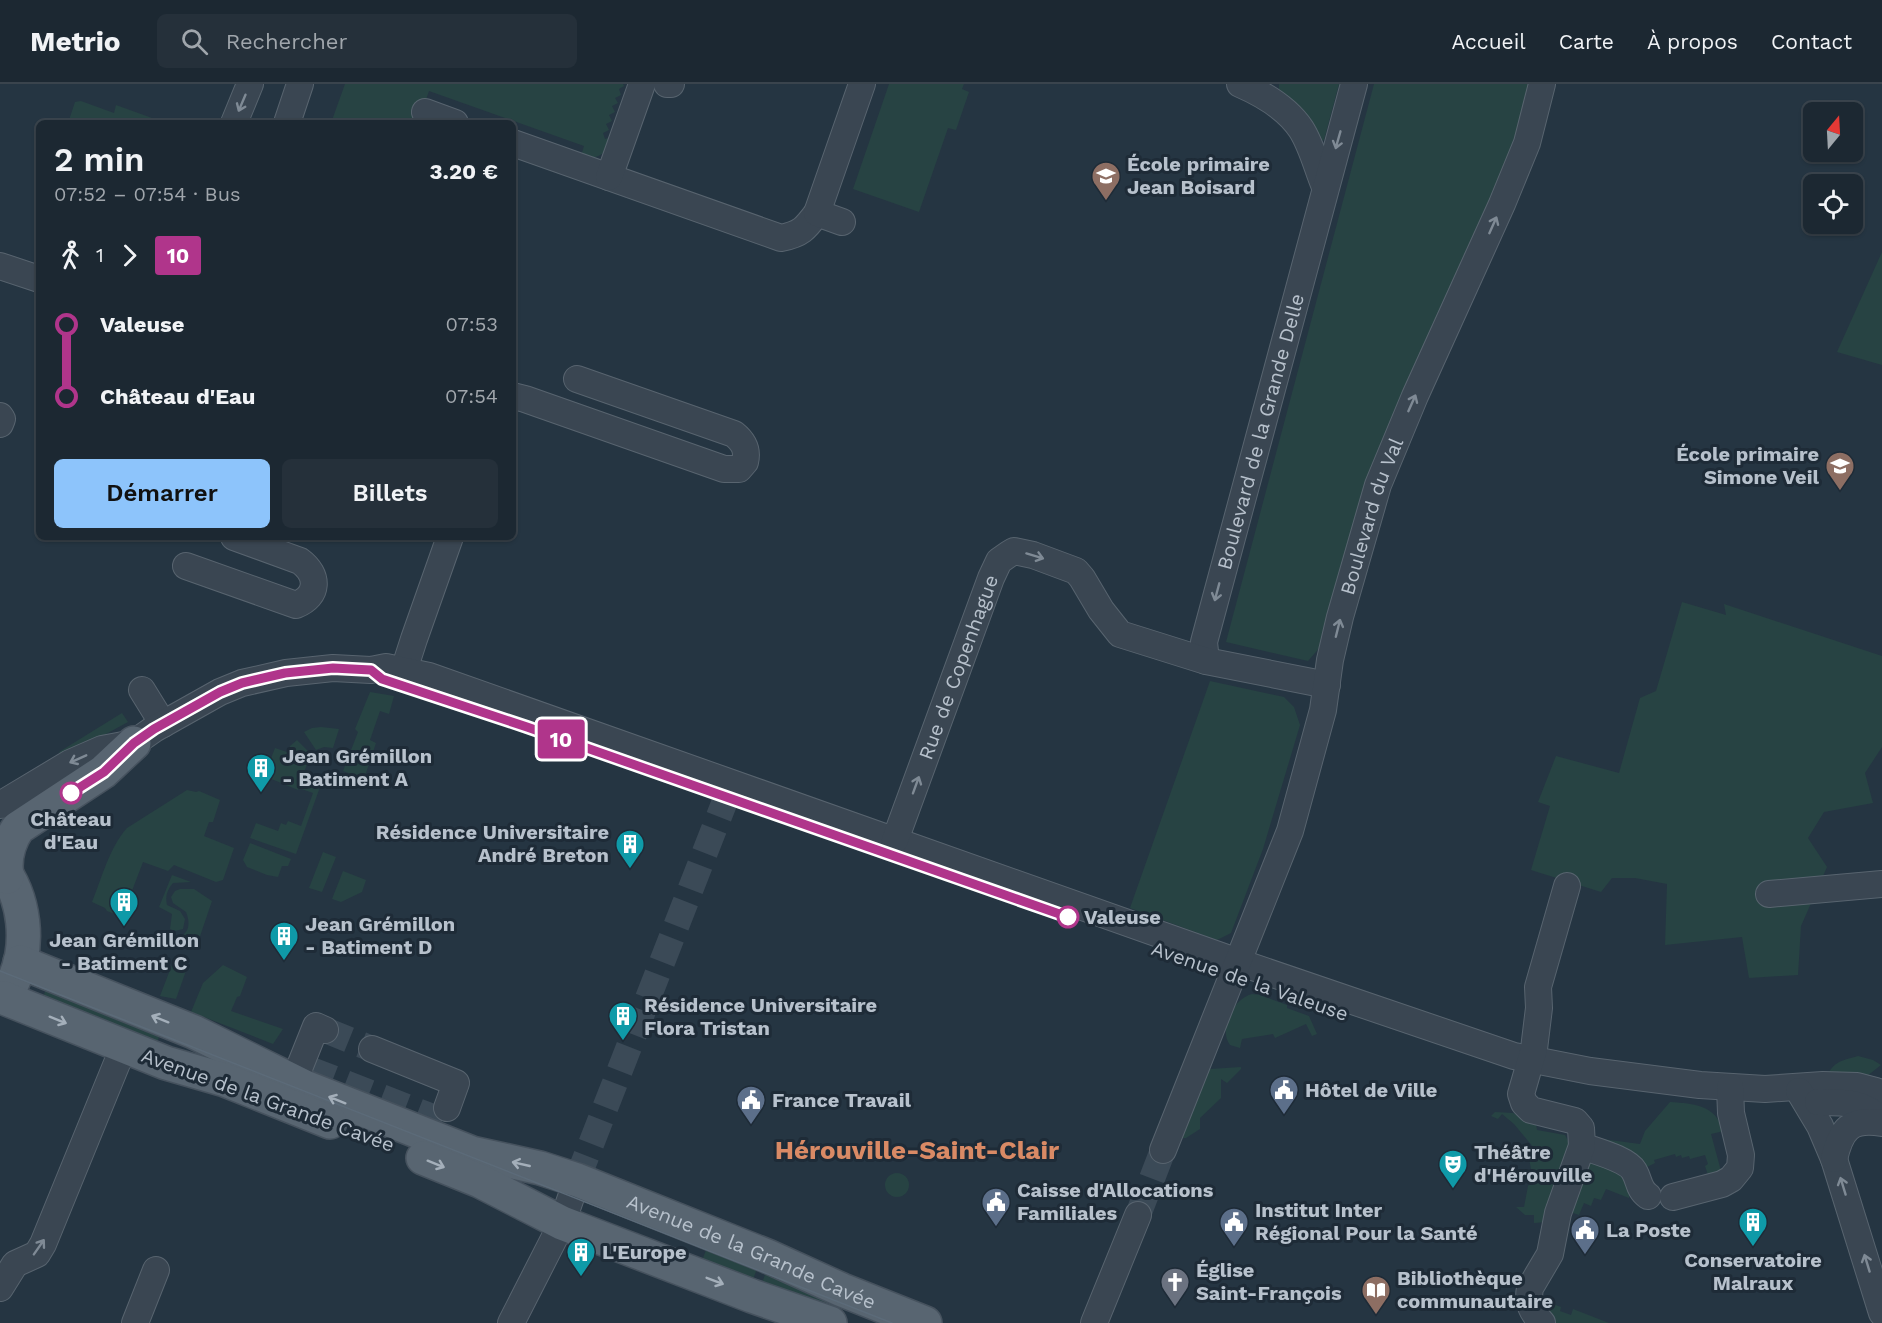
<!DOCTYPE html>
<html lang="fr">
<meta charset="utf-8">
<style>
body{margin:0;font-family:"Work Sans",sans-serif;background:#25303a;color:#f1f3f6;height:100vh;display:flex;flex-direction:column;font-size:22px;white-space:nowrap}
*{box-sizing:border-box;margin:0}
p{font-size:20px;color:#a0a6ac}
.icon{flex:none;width:33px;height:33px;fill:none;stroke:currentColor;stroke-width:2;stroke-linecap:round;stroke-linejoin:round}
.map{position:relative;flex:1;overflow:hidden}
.drawer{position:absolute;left:36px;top:36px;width:480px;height:420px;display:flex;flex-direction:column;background:#1c2832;border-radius:9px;box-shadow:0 2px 4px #0004,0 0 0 2px #3a444d}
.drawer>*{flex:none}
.badge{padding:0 12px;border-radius:4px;font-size:21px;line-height:39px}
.needle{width:39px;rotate:18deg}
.tools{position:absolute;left:1803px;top:18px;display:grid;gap:12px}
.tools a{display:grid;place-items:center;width:60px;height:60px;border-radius:9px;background:#1c2832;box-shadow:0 2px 4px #0004,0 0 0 2px #3a444d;font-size:30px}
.map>.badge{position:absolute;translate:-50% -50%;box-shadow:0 0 0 3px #fff}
.legs{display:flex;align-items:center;gap:9px;height:66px;padding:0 18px;font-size:20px}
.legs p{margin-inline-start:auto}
.overview{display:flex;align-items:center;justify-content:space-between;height:102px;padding:0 18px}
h1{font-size:33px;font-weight:600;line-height:45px}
.primary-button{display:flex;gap:12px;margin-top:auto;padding:12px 18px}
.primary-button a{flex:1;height:69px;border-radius:9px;background:#8dc4fb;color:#111;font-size:24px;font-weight:600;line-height:69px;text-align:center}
.primary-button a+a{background:#25303a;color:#f1f3f6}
ul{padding:0 18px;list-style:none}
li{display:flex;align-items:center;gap:21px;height:72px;font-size:22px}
li i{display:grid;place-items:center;width:9px;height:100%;margin:0 8px;background:currentColor}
li i::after{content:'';width:15px;height:15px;margin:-8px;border:4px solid;border-radius:50%;background:#1c2832}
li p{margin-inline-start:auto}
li:first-child i{background:linear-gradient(#0000 50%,currentColor 0)}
li:last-child i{background:linear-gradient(currentColor 50%,#0000 0)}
header{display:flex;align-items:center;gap:36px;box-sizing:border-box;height:84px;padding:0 30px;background:#1c2832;border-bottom:2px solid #3a444d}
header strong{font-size:28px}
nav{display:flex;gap:33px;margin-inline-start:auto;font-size:21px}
.search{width:420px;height:54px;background:#25303a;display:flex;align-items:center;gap:15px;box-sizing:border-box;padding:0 21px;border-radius:9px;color:#a0a6ac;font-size:22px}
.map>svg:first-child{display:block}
</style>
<header>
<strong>Metrio</strong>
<div class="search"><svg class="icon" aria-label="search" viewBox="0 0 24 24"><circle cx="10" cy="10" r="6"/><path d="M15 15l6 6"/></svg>Rechercher</div>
<nav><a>Accueil</a><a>Carte</a><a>À propos</a><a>Contact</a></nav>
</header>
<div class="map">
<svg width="1882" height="1239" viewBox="0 0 1882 1239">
<rect width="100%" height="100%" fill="#253542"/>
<path fill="#274343" d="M345,0h278l1,2 -5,3 2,6 -6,3 3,5 -6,3 3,6 -6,3 3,6 -6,3 3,6 -6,3 2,6 12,-4c-11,17 -15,24 -37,24l4,-13 -155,-55 -11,32h-87z
M889,0h75l-2,5 7,3 -13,38 -8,-2 -29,84 -66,-23z
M1279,0h60l-15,56 -4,1 -41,-51z
M1374,0h158l-17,62 -194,500 -13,15 -82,-19z
M81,17l33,12 2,-8 36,13 4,5h-88l7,-21z
M1882,168v113l-45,-13z
M1682,518l44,13 -2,-11 158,52v91l-17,26 8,30 -49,9 -16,26 19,29 -26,59 -3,49 -49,3 -7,-41 -77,8 2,-61 -32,-6h-23l-11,14 -70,-22 19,-64 -12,-4 18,-46 63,17 21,-75 16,-7z
M1210,597l74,16 10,10 6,18 -37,124 -32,84 -14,7 -87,-32z
M370,608l24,4 -5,18 -9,-3 -10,29 6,3 -12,36 -21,-8 15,-39 -3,-3z
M122,629l6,9c-22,12 -44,25 -68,32l-1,-2z
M321,643l18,2 -6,19 -9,-1 -8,3 -12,-18 8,-4z
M297,656l14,14 -10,26 19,7 -24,67 -46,-16 6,-15 22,8 3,-8 5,2 2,-4 13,5 12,-33 -14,-5 -1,2 -29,-12 -2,3 -4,-2 12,-31 12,4 3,-6z
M187,706l9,2 3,-1 21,9 -7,22h-4l-5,14 30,12 -11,32 -7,2 -42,-17 -6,6 -25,-9 -21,55 -15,-6 -2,-3 -13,-6c10,-24 17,-54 35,-74z
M250,759l41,16 -3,7h-6l-4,11 -11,-2 -20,-8 -4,-7z
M323,768l13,5 -14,35 -13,-4z
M343,787l23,9 -4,12 -21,10 -9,-3z
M172,791l19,7 -18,1c-6,7 -8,13 -6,22l13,6 5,8 -2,10 -8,2 -5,-2 2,-15 -13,-7z
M180,805h14l18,12 -15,44c-10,0 -24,4 -32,-4l2,-3c18,2 26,-9 19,-26l-13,-9 -2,-6 4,-6z
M173,878l14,6 -11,31 -16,-3z
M223,881l24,12 -7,19 -3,1 -6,14 52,18 -10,15 -82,-32 12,-29z
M50,896l114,45 -11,27 -114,-46z
M1252,910l8,1 27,10v3l22,8 8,18 -5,2 -6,-12 -31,14 -2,-4 -31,5 -2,9 -10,-3c-12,-16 3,-46 22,-51z
M1858,972l15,4 8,5 -19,15 -37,1c7,-19 15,-20 33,-25z
M1241,983v2l-14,14 -6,-4v19l-21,20v11l-14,9h-5l24,-65 5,-4z
M1670,1018c25,2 44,2 54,29l-13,3 10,37 -13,4 -3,-9 3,-2 -3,-9 -15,4 -1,-3 -7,2 -1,-3 -5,2 -1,-3 -21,6 1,3 -14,7 -41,-25 2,-6 38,5 5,-13z
M1495,1028l18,1 23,11 1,6 28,5 8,15 -26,72 -13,1v-8h-9l-9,-8h8l4,-21 5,-6 -5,-27 6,-5 -20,-24 -12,-10 -4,5 -7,-3z
M1587,1071l32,13 10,13v17l-23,-9 -5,11 -7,-2 -3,8 -7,-3 -5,12 -12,-4z
M885 1101a12 12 0 1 1 24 0a12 12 0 1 1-24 0Z
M708,1161l50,21 -6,16 -51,-19z
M770,1178l62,33 -6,15 -68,-17z
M1545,1217l16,6 -1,4 11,4 2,-6 36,14h-56l-14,-20z"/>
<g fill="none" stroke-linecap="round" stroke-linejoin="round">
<path stroke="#3b4a57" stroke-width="26" stroke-dasharray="26 13" stroke-linecap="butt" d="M325,946l47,19
M309,985l134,52 4,-13
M577,1096l155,-397
M1138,1131l25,-65"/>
<g stroke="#58646f" stroke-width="28">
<g id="minor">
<path d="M667,0h4"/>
<path d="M1240,0c23,10 47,24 61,45 11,17 16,39 24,58"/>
<path d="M425,28l30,11"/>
<path d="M234,39l16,-39"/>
<path d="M287,39l13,-39"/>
<path d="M513,59l268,95c20,-4 24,-9 36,-25"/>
<path d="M609,93l33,-93"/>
<path d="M842,138l-25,-9 45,-129"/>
<path d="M0,182l39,13"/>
<path d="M513,312l12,3 199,70h15l6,-7c3,-12 -1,-20 -11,-28l-157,-55"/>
<path d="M0,332l2,3 -2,5"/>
<path d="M186,482l110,39c23,-9 23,-30 4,-44l-66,-24"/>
<path id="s1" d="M1206,577l-2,-19 150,-558"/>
<path d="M404,586l10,-31 36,-102"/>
<path d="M142,606l21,34"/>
<path d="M0,721l70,-42 32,-14 32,-6 20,-14 66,-37 22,-9 44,-10 47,-5 38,2 15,-3 43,9 809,286 276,94 76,15 110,14 65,4 58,-4 34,1 19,5 6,4"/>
<path id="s2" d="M895,756l96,-262 8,-17 10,-7 5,-3 19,4 43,16 6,7 19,32 19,24 86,27 121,24"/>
<path d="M1769,810l113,-10"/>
<path d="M372,965l84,34 -9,25"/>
<path d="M300,982l16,-40 9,4"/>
<path d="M1799,1007l21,35 14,33 48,154"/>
<path d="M1818,1018c23,0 48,-1 64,20"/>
<path d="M1582,1062c13,5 45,13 52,25 6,10 4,18 14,25"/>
<path id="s3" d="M1163,1066l127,-319 33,-121 7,-50 10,-43 38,-132 37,-89 87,-192 25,-61 15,-59"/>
<path d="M1834,1075c7,-30 16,-41 48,-36"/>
<path d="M1673,1113l49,-13 9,-5 9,-11 1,-13 -10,-42 -1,-26"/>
<path d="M0,1204l15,-24 22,-10 6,-10 81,-198"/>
<path d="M135,1239l21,-53"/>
<path d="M511,1239l51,-100 15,-43"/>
<path d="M1094,1239l44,-108"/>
<path d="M1542,1239c-10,-11 -15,-20 -12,-35l20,-34 8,-41 24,-67 -1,-18 -6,-7 -44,-11 -7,-7 -3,-9 13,-45 5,-41 -1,-21 29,-101"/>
</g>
</g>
<g stroke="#46525e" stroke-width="36">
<g id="major">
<path d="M0,781c25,32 31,80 13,117"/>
<path d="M7,793c-3,-18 1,-34 11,-49l85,-56 31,-29"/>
<path id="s4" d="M20,878l174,70 111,55 167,66 68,15 37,12 190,76 75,34 83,33"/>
<path d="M4,914l162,65 59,17 105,42"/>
<path d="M423,1074l57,23 82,42 190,73 78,27"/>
</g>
</g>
<use href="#minor" stroke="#3a4652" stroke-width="26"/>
<use href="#major" stroke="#586571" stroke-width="33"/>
<path stroke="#5c6b79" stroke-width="1.5" d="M0,887l892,352"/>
</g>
<defs><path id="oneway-shaft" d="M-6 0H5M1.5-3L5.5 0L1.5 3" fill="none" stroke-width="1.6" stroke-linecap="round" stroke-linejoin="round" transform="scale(1.5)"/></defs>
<g stroke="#7f8a95">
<use href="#oneway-shaft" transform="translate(242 19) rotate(113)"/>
<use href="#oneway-shaft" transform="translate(1338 56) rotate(106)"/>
<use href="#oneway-shaft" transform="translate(1493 141) rotate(-66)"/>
<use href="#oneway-shaft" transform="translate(1412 319) rotate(-66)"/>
<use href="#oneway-shaft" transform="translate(1035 472) rotate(17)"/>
<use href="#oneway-shaft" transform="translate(1217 508) rotate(105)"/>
<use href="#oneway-shaft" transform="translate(1338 544) rotate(-76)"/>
<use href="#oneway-shaft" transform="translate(78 675) rotate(156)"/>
<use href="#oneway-shaft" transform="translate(916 701) rotate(-70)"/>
<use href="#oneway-shaft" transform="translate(1843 1102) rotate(-107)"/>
<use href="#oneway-shaft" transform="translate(39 1163) rotate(-55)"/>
<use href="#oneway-shaft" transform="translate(1867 1179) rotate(-107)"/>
</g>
<g stroke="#a4afba">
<use href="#oneway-shaft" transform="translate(160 935) rotate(-158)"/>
<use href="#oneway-shaft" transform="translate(58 936) rotate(22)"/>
<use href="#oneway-shaft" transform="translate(337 1016) rotate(-158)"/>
<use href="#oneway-shaft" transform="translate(436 1080) rotate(22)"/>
<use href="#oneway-shaft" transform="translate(521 1080) rotate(-167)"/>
<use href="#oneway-shaft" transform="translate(715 1197) rotate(21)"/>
</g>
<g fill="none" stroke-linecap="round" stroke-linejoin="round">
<g stroke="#fff" stroke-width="14">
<path id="line-1" d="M71,709l33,-21 30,-29 20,-14 66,-37 22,-9 43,-10 48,-5 38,2 11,9 145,48 541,190"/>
</g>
<use href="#line-1" stroke="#b0358b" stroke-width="9"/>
</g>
<defs>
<g id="school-pin" transform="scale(1.5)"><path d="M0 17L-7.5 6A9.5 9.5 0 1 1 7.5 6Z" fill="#8d6e63" stroke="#1e2b37"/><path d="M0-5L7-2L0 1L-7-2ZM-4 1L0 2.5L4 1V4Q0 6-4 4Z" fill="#fff"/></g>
<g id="building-pin" transform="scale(1.5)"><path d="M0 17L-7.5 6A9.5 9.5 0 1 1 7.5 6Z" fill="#0f9aa8" stroke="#1e2b37"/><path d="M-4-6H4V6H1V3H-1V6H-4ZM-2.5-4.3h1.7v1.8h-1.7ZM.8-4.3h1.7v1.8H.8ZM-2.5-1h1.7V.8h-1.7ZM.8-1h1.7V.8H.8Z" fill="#fff"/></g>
<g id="civic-pin" transform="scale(1.5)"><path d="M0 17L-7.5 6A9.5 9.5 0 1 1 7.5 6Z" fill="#5c6f8a" stroke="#1e2b37"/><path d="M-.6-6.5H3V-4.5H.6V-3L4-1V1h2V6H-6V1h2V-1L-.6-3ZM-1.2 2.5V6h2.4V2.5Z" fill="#fff"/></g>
<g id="theatre-pin" transform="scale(1.5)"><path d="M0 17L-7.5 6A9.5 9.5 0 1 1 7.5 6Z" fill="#0f9aa8" stroke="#1e2b37"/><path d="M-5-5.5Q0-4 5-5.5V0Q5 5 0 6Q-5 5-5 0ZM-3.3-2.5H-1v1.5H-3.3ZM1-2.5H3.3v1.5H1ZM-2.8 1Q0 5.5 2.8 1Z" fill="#fff"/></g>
<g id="church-pin" transform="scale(1.5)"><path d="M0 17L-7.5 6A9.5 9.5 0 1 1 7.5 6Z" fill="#6b7280" stroke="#1e2b37"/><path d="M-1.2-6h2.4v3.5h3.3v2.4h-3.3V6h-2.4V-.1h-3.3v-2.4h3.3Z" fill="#fff"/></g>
<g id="library-pin" transform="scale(1.5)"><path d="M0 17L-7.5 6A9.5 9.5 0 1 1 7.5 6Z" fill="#8d6e63" stroke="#1e2b37"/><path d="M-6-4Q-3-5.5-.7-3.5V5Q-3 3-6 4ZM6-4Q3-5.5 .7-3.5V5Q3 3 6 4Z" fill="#fff"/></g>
</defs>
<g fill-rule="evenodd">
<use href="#school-pin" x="1106" y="92"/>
<use href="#school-pin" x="1840" y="382"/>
<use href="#building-pin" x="261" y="684"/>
<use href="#building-pin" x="630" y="760"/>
<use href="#building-pin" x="124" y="818"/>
<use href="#building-pin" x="284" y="852"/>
<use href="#building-pin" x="623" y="932"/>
<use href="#civic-pin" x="1284" y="1006"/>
<use href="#civic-pin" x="751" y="1016"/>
<use href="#theatre-pin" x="1453" y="1080"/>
<use href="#civic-pin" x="996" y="1118"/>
<use href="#civic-pin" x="1234" y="1138"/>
<use href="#building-pin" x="1753" y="1138"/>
<use href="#civic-pin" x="1585" y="1146"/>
<use href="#building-pin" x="581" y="1168"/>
<use href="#church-pin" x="1175" y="1198"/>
<use href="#library-pin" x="1376" y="1206"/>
</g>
<g fill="#fff" stroke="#b0358b" stroke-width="3">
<circle cx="71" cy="709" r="10"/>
<circle cx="1068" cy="833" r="10"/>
</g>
<g text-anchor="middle" stroke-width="6" stroke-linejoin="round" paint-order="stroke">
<g font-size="20" font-weight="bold" fill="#b7c1cc" stroke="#1e2b37" text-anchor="start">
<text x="1127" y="87">École primaire<tspan x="1127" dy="23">Jean Boisard</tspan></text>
<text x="1819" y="377" text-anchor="end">École primaire<tspan x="1819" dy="23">Simone Veil</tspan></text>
<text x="282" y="679">Jean Grémillon<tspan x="282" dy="23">- Batiment A</tspan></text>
<text x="609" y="755" text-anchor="end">Résidence Universitaire<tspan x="609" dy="23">André Breton</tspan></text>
<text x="305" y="847">Jean Grémillon<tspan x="305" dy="23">- Batiment D</tspan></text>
<text x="124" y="863" text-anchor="middle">Jean Grémillon<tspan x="124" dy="23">- Batiment C</tspan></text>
<text x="644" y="928">Résidence Universitaire<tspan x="644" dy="23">Flora Tristan</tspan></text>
<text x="1305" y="1013">Hôtel de Ville</text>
<text x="772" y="1023">France Travail</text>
<text x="1474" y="1075">Théâtre<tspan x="1474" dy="23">d'Hérouville</tspan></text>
<text x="1017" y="1113">Caisse d'Allocations<tspan x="1017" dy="23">Familiales</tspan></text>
<text x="1255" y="1133">Institut Inter<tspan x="1255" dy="23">Régional Pour la Santé</tspan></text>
<text x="1606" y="1153">La Poste</text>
<text x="602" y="1175">L'Europe</text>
<text x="1753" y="1183" text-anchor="middle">Conservatoire<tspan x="1753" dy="23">Malraux</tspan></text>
<text x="1196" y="1193">Église<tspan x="1196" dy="23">Saint-François</tspan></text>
<text x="1397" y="1201">Bibliothèque<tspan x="1397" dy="23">communautaire</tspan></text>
</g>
<g font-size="20" fill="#b7c1cc" stroke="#1e2b37">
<text dy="7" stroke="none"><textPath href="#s1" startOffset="237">Boulevard de la Grande Delle</textPath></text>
<text dy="7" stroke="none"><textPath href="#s3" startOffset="669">Boulevard du Val</textPath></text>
<text dy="7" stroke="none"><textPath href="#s2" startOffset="184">Rue de Copenhague</textPath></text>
<text transform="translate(1250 897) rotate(19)" y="7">Avenue de la Valeuse</text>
<text transform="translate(268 1016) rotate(20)" y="7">Avenue de la Grande Cavée</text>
<text dy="7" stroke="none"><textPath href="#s4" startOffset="788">Avenue de la Grande Cavée</textPath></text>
</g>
<g font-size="20" font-weight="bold" fill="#b7c1cc" stroke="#1e2b37">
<text x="71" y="742">Château<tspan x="71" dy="23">d'Eau</tspan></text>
<text x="1084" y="840" text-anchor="start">Valeuse</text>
</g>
<g font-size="26" font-weight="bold" fill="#d98a65" stroke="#1e2b37">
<text x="917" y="1075">Hérouville-Saint-Clair</text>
</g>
</g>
</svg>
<div class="tools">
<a><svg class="needle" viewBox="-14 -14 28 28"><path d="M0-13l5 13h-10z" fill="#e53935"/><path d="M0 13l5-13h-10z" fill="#a0a6ac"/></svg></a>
<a><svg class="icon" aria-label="locate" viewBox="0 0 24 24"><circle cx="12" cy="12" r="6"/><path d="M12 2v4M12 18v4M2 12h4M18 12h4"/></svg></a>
</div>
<b class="badge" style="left:561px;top:655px;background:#b0358b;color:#fff">10</b>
<section class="drawer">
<div class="overview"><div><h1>2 min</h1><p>07:52 – 07:54 · Bus</p></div><b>3.20 €</b></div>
<div class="legs"><svg class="icon" aria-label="walk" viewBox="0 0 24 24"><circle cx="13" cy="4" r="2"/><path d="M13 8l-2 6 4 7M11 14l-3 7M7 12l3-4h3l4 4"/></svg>1<svg class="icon" aria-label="forward" viewBox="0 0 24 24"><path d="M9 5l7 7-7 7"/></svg><b class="badge" style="background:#b0358b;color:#fff">10</b></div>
<ul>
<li><i style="color:#b0358b"></i><b>Valeuse</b><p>07:53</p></li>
<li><i style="color:#b0358b"></i><b>Château d'Eau</b><p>07:54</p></li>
</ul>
<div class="primary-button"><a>Démarrer</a><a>Billets</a></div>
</section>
</div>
